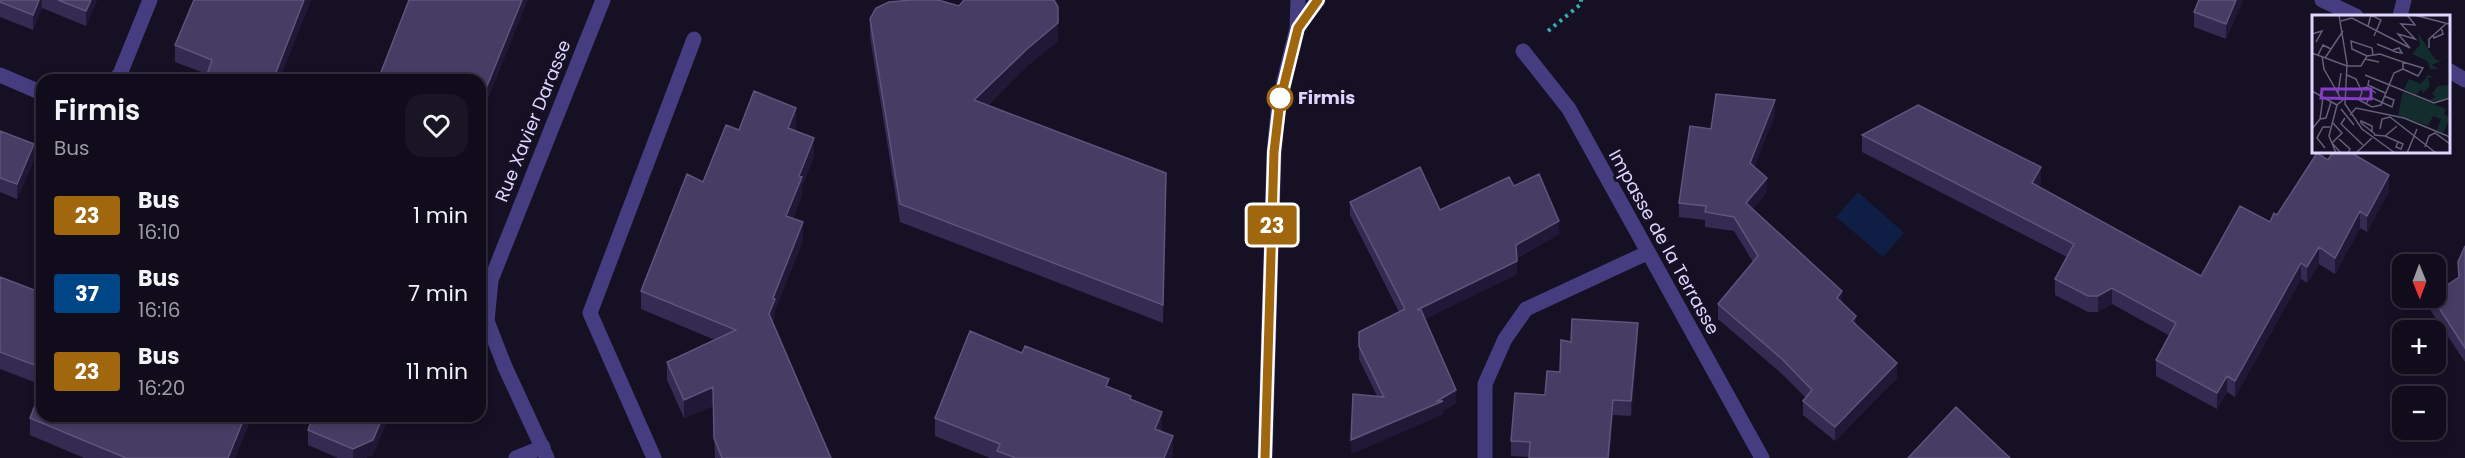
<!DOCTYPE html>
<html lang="fr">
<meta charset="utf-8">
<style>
body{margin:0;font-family:Poppins,sans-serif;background:#191524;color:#f1f3f6;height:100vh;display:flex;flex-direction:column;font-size:22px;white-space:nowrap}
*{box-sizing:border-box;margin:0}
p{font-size:20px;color:#9c9ba3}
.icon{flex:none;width:33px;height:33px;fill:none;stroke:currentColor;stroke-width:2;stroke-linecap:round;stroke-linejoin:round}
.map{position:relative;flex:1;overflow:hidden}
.panel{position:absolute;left:36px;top:74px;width:450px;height:348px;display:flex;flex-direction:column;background:#100c1b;border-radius:18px;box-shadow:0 3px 9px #0003,0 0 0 2px #302c3a}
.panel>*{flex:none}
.badge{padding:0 12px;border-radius:4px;font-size:21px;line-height:39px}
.needle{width:39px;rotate:179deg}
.fabs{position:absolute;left:2392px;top:254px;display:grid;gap:12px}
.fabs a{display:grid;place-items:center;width:54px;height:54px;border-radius:12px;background:#100c1b;box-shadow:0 3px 9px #0003,0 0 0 2px #302c3a;font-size:30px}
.map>.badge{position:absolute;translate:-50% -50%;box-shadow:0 0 0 3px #fff}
.round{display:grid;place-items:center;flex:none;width:63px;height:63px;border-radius:18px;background:#191524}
.head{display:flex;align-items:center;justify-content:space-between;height:102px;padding:0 18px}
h1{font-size:28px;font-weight:600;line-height:45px}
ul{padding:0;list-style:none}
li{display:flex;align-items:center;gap:18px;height:78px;padding:0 18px}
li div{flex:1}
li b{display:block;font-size:22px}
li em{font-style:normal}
li .badge{min-width:66px;font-weight:700;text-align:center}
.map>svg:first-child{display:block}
</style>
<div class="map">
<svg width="2465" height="458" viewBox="0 0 2465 458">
<rect width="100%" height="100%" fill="#151024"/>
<path fill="#0f1e44" d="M1858,192l46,41 -21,24 -47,-40z"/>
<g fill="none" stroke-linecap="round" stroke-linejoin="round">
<path stroke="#35acb0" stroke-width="4" stroke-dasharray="3 4.5" stroke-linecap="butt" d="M1548,31l33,-27v-4"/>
<path stroke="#463d80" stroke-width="15" d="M516,458l27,-11
M654,458l-64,-145 104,-274"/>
<path stroke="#463d80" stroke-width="15" d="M2322,0l34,16
M2400,16l4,-16
M1523,51l46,58 193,349
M2448,70l17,10
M0,75l42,18
M114,80l6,-6 30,-74
M547,458l-42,-91 -18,-46 4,-41 112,-280
M1485,458v-74l20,-45 21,-30 121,-56"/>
<path stroke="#463d80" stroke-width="15" d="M1297,28l21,-28
M1265,458l9,-306 5,-51 18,-73 1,-28"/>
</g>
<path fill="#352a51" d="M0,0h97l-11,26 -44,-18 -9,22 -33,-13z
M311,0l-32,80h-74l2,-6 -32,-12v-17z
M2199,0h44l-17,39 -32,-12v-15z
M959,6l99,19v16l-31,25 -39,39 178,68 -3,150 -263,-101 -30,-185v-18z
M1775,115l-21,52 13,25 -14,17 89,94 14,22 41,53 -62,63 -32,-26v-14l3,-3 -24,-24 -64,-55v-15l35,-42 -19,-31 -29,-4v-7l-26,-3v-14l32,-74z
M796,126l-1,4 19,26 -12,30v9l-9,23 10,22 -28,70v7l-2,5 58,136h-116l-2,-52 -29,12 -17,-38v-18l48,-22 -74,-31v-18l62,-109z
M0,131l34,28 -17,40 -17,-7z
M1862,135l179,48 -2,4 162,89 76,-61 51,-55 61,31 -22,41 -7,-4 -25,46 -16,-10 -12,19 -6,-4 -66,118 -8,-5 -10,17 -61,-33v-16l14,-24 -58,-32 -14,8h-10l-33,-17v-16l12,-22 -205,-105z
M1350,202l90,8 119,24 -42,24v16l-92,45 31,84 -13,8v3l-92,40 26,-58 -18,-37v-27l40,-20 -49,-97z
M2465,246v116l-34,-51v-14h5l22,-19v-16z
M0,277l42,16v92l-42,-16z
M1638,338l-7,78 -18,-1 -4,43h-80v-1l-18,-1v-15l34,-46 15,-23 11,-30z
M1109,387l22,13 31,30v2l11,22 -2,4h-181l-55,-22v-18z
M42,416h210l-17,42h-151l-54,-23v-17z
M313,416h76l-16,39 -8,3h-27l-30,-13v-15z"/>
<path fill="#201837" d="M39,0h3v8l-9,22v-15z
M91,0h6l-11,26v-15z
M304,0h7l-32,80h-6z
M522,0h6l-48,119v-16z
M2236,0h7l-17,39v-15z
M1058,7v34l-31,25 -53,52v-18z
M1775,100v15l-25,62v-14z
M796,108v18l-8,20v-18z
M814,138v18l-12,30v9l-16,39v-18l13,-40z
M34,144v15l-17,40v-15z
M2041,167v16l-9,17v-17z
M2389,175v16l-22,41v-16z
M1767,178v14l-21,26v-15z
M2360,211v17l-25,46v-16z
M1559,221v13l-43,24v-13z
M803,222v18l-28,70v7l-6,15v-18l4,-16z
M2319,247v17l-12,19v-16z
M1517,261v13l-100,49v-13z
M2301,263v16l-66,118v-16z
M2112,288v16l-14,8v-16z
M1842,291v15l-5,-8z
M1856,316v15l-4,-10z
M1638,323v15l-7,78v-15z
M1897,363v15l-62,63v-14z
M2227,376v16l-10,17v-16z
M713,387v19l-29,12v-18z
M1456,390v13l-13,8v3l-92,40v-14l86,-39z
M1613,400v15l-4,43h-1z
M1162,412v18l-7,17v-18z
M245,416h7l-17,42h-7z
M383,416h6l-16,39 -8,3h-12v-9z
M1173,436v18l-2,4h-7z"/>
<path fill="#473c63" stroke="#5e547c" stroke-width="1.5" d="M0,0h39l-6,15 -33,-13z
M58,0h33l-5,11z
M194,0h110l-31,80h-68l7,-20 -37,-15z
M409,0h113l-42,103v-23h-102z
M912,0h26l21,6 5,-6h90l4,7v16l-31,26 -53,51 192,73 -3,132 -263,-101 -30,-185 6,-11 13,-6z
M2199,0h37l-10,24 -32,-12z
M754,91l42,17 -8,20 26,10 -15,38 3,1 -16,39 17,6 -30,76 2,1 -6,15 62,144h-109l-8,-20 -1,-51 -29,13 -17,-38 69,-32 -95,-39 46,-117 16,8 23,-57 13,5z
M1716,94l59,6 -25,63 17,15 -21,25 96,88 -5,7 19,18 -4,5 45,42 -62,64 -32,-26 9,-11 -30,-31 -64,-55 40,-48 -24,-39 -29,-5 1,-6 -27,-3 11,-77 21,3z
M1918,105l123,62 -9,16 169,93 39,-70 30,16 4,-9 3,2 40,-62 11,7 5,-8h17l39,23 -22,41 -7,-5 -25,47 -16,-11 -12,20 -6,-4 -66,118 -8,-5 -10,17 -61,-33 20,-37 -64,-35 -14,8h-10l-33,-17 19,-35 -212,-109z
M0,131l34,13 -17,40 -17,-6z
M1420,167l20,43 69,-33 5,9 25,-12 20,47 -43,24 1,16 -100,49h4l35,80 -19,11h6l-92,39 2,-46 31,3 -25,-51v-14l46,-23 -55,-107z
M2465,246v102l-33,-51h4v-4l23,-16 -1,-15z
M0,277l42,16v75l-42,-16z
M1572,319l66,4 -7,78 -18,-1 -5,58h-79l1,-16 -19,-1 4,-48 30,2 2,-24 13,1 1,-32 10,2z
M970,331l52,22 3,-7 84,33 -3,7 25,10 -1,3 32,13 -7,17 18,7 -9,22h-148l-19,-7 3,-7 -65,-26z
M42,387v29h203l-17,42h-102l-96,-40z
M1956,407l54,51h-102z
M313,416h70l-10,24 -20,9 -45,-19z"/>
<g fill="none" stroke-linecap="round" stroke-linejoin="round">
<g stroke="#fff" stroke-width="14">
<path id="line" d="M1265,458l9,-306 6,-51 18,-73 20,-28"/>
</g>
<use href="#line" stroke="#a0670f" stroke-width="9"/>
</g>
<circle fill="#fff" stroke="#a0670f" stroke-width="3" cx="1280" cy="98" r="12"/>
<g text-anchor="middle" stroke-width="6" stroke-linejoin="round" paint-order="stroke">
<g font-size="18" font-weight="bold" fill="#ddd5fd" stroke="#151024" text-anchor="start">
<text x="1298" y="104">Firmis</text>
</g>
<g font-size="18" fill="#ddd5fd" stroke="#151024">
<text transform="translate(533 121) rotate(-68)" y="6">Rue Xavier Darasse</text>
<text transform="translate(1664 242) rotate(61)" y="6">Impasse de la Terrasse</text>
</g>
</g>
<g transform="translate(2312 15)">
<rect width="138" height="138" fill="#151024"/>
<path d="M106,18l17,26 5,2 10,-7 -7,6 -11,5 7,4h-9l-3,-8 -15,-7 8,-9zM138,59v23l-14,5 -8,-2 8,-3 -4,-3 6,-8 11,-1zM116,60l5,2 -5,1 2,8 -7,7 -2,-4 -5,6 -12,-6 5,-10 12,5zM91,77l43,17 -2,5 6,4 -7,15 -6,-3 4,-11 -8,-3 -5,10 -30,-11z" fill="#132c2e"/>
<path fill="none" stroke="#655f7b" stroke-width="1.5" d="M27,0l8,49 -2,40 17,25 33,24M102,0l35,9M29,6l11,-3 58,30 -12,-14 17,5 -14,-15 14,1 -8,-10M56,11l3,-11 10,5 -7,16M0,19l10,-3 -6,11M121,20l1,3 9,-4 -2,-7M65,29l19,8 6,1 -3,-5 -6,2M117,33v-9l18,-16M0,38l35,13M6,40l5,-10 8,4M10,41l2,13 16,28M55,41l-15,-7 -1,-8 21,7 1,7M55,41l13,-2 23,8v7M13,43l18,-27M53,44l14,3 -9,-2M35,51h14l6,-10M91,54l15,7 5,-8 -20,-6M35,60l9,4 6,13 -3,8 13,7 9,-2 13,-32 9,-4M53,60l69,28 16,-5M57,65l-1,5 17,8M48,74l7,-2 9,6M0,76l25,14M26,78l3,-20M54,89l4,-7 22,10 2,-7 -10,-4M29,94l13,16M38,100l6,-7 48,10 46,19M33,103l-4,6 22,21M8,104l3,-22M20,107l10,11 -10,10 9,10M0,114l8,-10 6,-1 5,-16M68,114l2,-10 8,-2 46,36M60,116v-5l-11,-5v2l14,11M62,120l11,1 12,-10M73,121l18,8 -2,5 -5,-2 2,-5M27,124l11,10 -2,4M113,132l4,-11 6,-3 15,11M13,133l-8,-10 6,-11h7M24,138l-7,-17 8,-31 7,-6M44,138l16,-15M95,138l10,-24"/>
<path fill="#853dc5" fill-opacity="0.15" stroke="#853dc5" stroke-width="3" d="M10,74h49v10l-50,-1z"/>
<rect width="138" height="138" fill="none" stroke="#ddd5fd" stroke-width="3"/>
</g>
</svg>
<div class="fabs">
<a><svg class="needle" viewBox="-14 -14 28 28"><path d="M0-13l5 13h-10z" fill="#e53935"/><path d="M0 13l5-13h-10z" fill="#9c9ba3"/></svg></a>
<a>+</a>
<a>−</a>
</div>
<b class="badge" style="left:1272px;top:225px;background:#a0670f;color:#fff">23</b>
<section class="panel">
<div class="head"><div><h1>Firmis</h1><p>Bus</p></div><a class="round"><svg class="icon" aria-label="heart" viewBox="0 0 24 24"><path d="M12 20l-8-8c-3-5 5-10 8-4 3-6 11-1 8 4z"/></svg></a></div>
<ul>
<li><span class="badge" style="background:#a0670f;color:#fff">23</span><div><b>Bus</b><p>16:10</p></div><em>1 min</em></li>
<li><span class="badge" style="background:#004687;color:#fff">37</span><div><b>Bus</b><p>16:16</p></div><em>7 min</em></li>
<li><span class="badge" style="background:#a0670f;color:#fff">23</span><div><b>Bus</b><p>16:20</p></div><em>11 min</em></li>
</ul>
</section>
</div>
